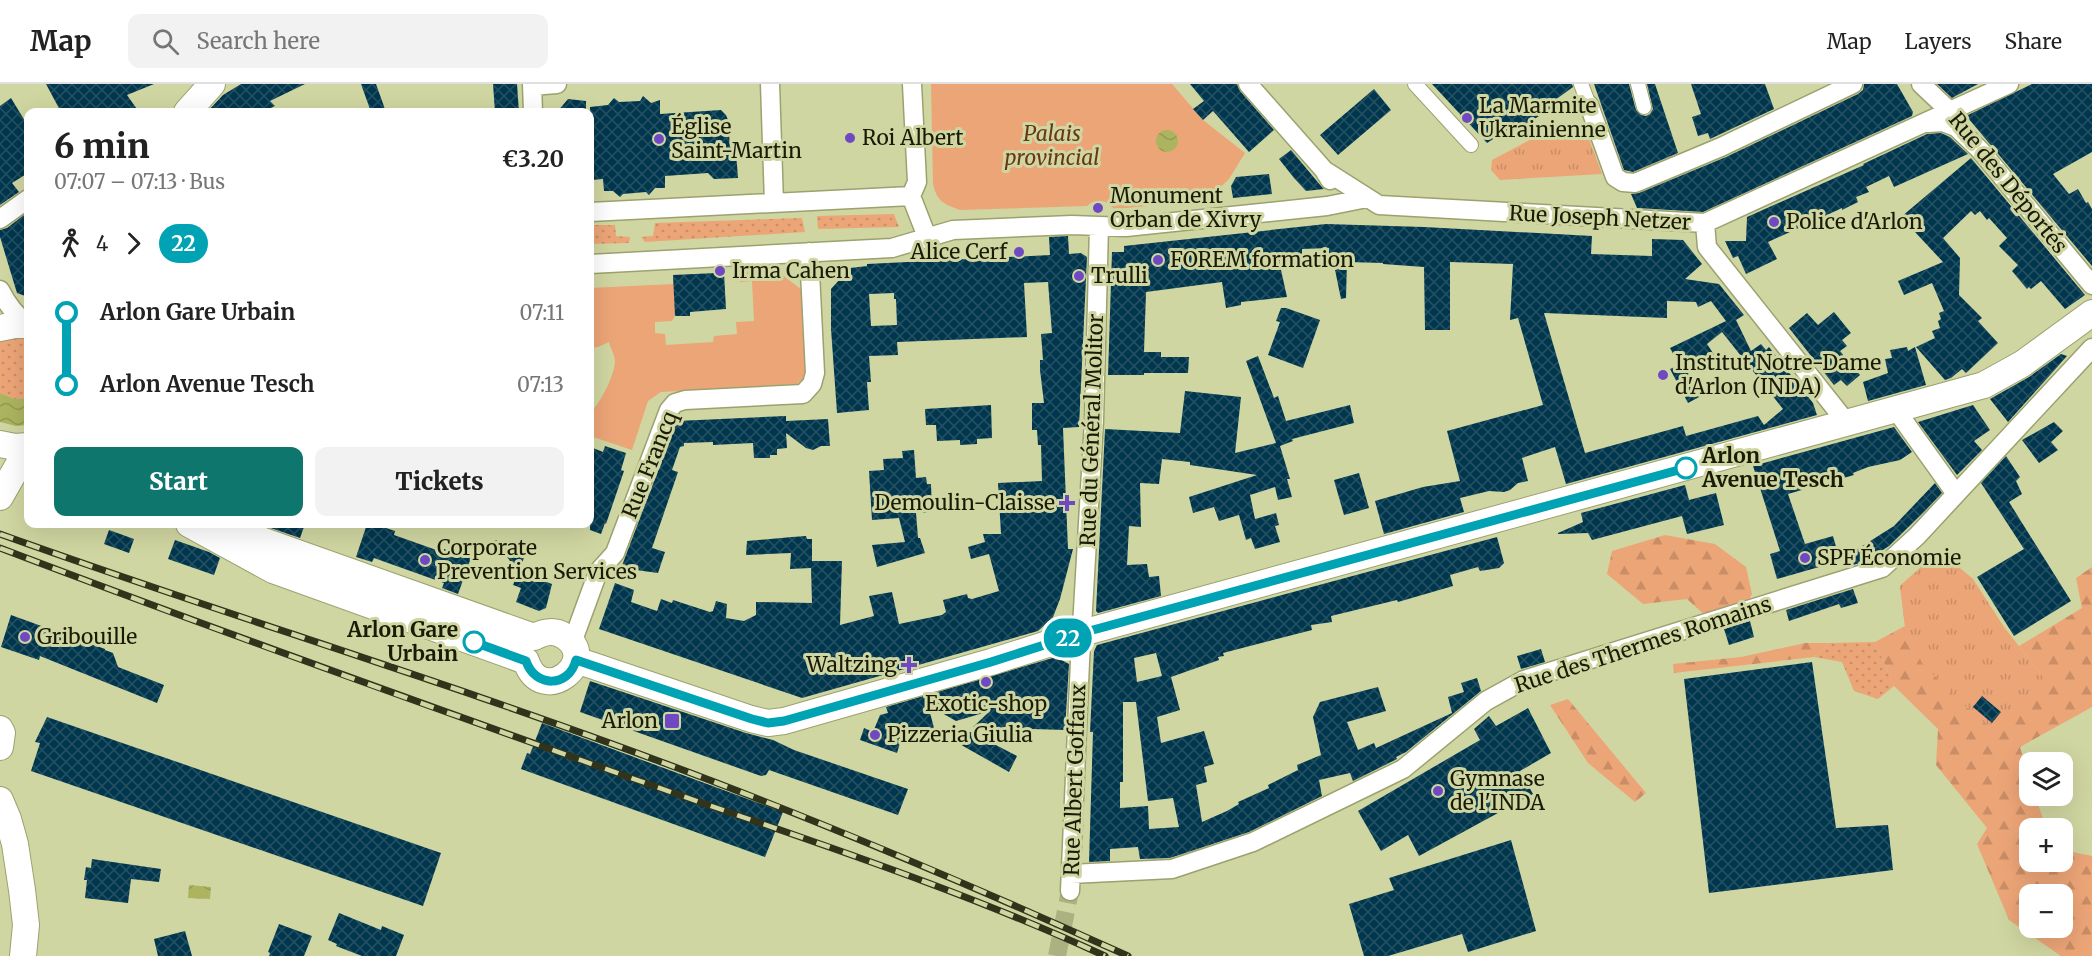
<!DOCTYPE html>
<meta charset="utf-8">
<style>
body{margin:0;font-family:Merriweather,serif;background:#f2f2f2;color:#222;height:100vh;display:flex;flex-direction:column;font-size:22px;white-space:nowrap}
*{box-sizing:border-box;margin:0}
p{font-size:20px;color:#767676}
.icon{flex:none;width:33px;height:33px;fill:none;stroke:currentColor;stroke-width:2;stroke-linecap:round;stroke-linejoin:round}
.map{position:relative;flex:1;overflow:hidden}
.sheet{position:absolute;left:24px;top:24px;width:570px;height:420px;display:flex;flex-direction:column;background:#fff;border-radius:12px;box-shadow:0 6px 24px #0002}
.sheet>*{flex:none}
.badge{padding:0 12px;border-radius:20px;font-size:21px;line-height:39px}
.buttons{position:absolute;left:2019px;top:668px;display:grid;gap:12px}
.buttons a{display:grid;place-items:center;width:54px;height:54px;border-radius:12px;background:#fff;box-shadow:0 6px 24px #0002;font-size:30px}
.map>.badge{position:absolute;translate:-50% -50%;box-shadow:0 0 0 3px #fff}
.legs{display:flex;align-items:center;gap:9px;height:66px;padding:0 30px;font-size:20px}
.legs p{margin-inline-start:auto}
.head{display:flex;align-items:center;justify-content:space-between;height:102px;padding:0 30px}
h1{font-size:33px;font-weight:800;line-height:45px}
.button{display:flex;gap:12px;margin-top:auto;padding:12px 30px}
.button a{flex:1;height:69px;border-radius:12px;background:#0f766e;color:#fff;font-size:24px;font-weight:800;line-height:69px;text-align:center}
.button a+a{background:#f2f2f2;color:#222}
ul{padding:0 30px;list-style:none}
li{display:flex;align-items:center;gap:21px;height:72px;font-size:22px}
li i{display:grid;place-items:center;width:9px;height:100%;margin:0 8px;background:currentColor}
li i::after{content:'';width:15px;height:15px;margin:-8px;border:4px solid;border-radius:50%;background:#fff}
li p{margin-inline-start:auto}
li:first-child i{background:linear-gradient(#0000 50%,currentColor 0)}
li:last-child i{background:linear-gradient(currentColor 50%,#0000 0)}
header{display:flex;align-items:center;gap:36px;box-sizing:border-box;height:84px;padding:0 30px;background:#fff;border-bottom:2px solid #e0e0e0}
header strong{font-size:28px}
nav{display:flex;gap:33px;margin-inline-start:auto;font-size:21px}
.search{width:420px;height:54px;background:#f2f2f2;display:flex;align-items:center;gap:15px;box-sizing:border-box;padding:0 21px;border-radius:12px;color:#767676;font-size:22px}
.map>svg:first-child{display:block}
</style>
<header>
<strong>Map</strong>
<div class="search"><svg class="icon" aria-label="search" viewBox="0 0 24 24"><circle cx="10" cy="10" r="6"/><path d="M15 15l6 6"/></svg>Search here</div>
<nav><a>Map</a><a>Layers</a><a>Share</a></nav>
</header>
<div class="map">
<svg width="2092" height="872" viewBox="0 0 2092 872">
<defs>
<pattern id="grass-dots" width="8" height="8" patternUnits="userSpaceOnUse" patternTransform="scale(1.5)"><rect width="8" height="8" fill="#eca577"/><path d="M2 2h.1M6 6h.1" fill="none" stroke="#ca8d65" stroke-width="1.8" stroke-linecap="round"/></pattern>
<pattern id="forest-firs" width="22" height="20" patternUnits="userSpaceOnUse" patternTransform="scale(1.5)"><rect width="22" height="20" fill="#eca577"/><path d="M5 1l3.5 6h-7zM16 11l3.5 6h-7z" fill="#ca8d65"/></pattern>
<pattern id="park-tufts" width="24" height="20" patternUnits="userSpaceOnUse" patternTransform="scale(1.5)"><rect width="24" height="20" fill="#eca577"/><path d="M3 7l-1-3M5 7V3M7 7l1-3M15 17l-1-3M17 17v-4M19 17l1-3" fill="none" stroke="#ca8d65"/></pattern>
<pattern id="water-waves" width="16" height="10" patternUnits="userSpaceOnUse" patternTransform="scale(1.5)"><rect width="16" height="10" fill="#adb45f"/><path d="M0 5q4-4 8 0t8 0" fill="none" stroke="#949a51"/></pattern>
<pattern id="building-cross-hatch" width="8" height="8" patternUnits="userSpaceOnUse" patternTransform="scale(1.5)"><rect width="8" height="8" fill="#00374e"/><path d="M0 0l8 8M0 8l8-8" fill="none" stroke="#255163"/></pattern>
</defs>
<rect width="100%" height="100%" fill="#d0d6a1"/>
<path fill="url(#grass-dots)" d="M894,130l5,13 -81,2 -1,-13z
M802,134l3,14 -160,10 -4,-5 12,-1 2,-13z
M590,141h25l1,11 14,1 -1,6 -39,1z
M10,253h18v61l-13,1 -15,-6v-53z
M1875,558l19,44 -16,13 -24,-8 -12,-29 -28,-5 16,-14z"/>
<path fill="url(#forest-firs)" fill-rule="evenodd" d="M1665,451l50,9 31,23 6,27 -6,11 -38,13 -21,-19 -44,5 -36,-30 5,-23z
M1939,467l34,28 14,47 57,52 -25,-32 63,-38 -6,-30 16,-11v140l-72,40 9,30 1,18h5l11,33h-16v33h32l1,-11 29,6v100h-31l-52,-36 -32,-76 10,-16 -51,-63 2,-36 -44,-43 -19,-44 30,-16 -5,-40zM2030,810h32v33h-32z
M1805,559h25l-16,14 -140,16 -1,-9 68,-7z
M1568,615l78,94 -11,9 -47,-39 -38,-58z"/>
<path fill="url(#park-tufts)" d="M1560,40l29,15 13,35 -102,6 -9,-10 1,-10z
M1939,467l34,28 31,48 40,51 -48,54 -37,-31 -37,-38 -17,-37 -5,-40z"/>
<path fill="#eca577" d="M931,0h241l31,36 42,33 -16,26 -23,22 -92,8c-7,-10 -19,-11 -27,-3l-127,4c-17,-6 -23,-9 -27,-26z
M776,186l26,20 4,86 -9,8 -136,8 -13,9 -16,49 -42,-14v-24c10,-7 25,-38 25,-51 0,-6 -5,-13 -6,-19l-11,5 -8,1v-60l84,-4 1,32 -3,5 -17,1v11l10,1 1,11 47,-3 1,-6 23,-2 -1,-12 18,-1 -2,-40 -12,1 -1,-10z"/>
<path fill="url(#water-waves)" d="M1156 57a11 11 0 1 1 22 0a11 11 0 1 1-22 0Z
M0,309l15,6 13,-1v27l-12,1 -16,-4z
M189,801l22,2 -1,12 -22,-1z"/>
<path fill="url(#building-cross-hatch)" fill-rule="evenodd" d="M46,0h108l-27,11 12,17h-78z
M241,0h64l-35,17 5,5 -13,6h-55l16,-17z
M361,0h15l10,28h-15z
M493,0h24l2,28h-24z
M1190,0h47l3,7 34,39 -25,22 -36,-41 -10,9 -10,-11 11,-8z
M1432,0h140l1,3 -22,16 3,4 -43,26 -2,-4 -22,14z
M1594,0h35l7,26 5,5 5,1 4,-2 3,-5 -6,-25h8l23,69 -45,19 -9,-2z
M1691,0h74l9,25 -64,30 -2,-6 -10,3 -6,-19 9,-3z
M1864,0h33l16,28 -1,4 -209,96 -66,-4 -6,-14 8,-1 87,-36 132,-63 5,-4z
M1937,0h41l-26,14z
M2032,0h60v68l-39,22 16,20 9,-5 8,14 2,-1 4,7v57l-124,-148v-3z
M1374,5l17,21 -53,45 -18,-20z
M643,12l8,7 9,-3v14l61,-4 5,5 2,5 2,27 6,5 2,26 -24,1 -6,-6 -43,3v12h-10l-6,7 -3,-3 -23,2 -3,3 -7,-6h-9l-1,-12 -11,1 -2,-16v-57l18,-2 6,-7 5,4 21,-1z
M11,14l17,28v47l-16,10 7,9 -19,13v-99z
M568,15l18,2v11h-29z
M1941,49l9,4 18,17 -74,33 -5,-11 -23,11 3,5 -13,5 2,5 -16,8v-2l-74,34 9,17 -31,15 -8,-18 -5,2 -8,-17h21l1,-24 117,-52 -1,-1 64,-30z
M1291,66l30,36 3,3 -18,2 -12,-13 -15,-19z
M1971,74l114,137 -20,14 -24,-28 -10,8 -2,-2 -2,2 -15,-18 6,-6 -19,-19 8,-8 -18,-20 -2,2 -7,-9 -5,4 -4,-4 -28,27 17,20 -1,37 23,23 -4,3 20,22 -32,30 -4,-4 -11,9 -6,2 -29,-33 19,-9 -3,-7 8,-3 -2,-7 3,-2 -2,-6 5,-2 -12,-28 -28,12 -6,-14 45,-19 -42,-45z
M1269,90l3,20 -39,4 -2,-12 5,-9z
M28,128v85l-11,-4 -17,-56v-7l7,-2z
M1326,140l98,3 168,9 -1,18 61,2v-17l31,1 19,24 -17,15 34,5 25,31 -8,5 15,31 10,-7 5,6 3,-3 44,56 4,12 -251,69 -11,-37 -33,11 6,23 -10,2 -8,7 -6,2 -15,-1 -29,7 4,14 -80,22 -9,-33 48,-14 37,-6 -13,-50 96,-26 -25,-87 -8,2 3,-56 -63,-2v68h-25l-1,-63 -41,-3v-1l-36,-1 -1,36 -5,1 -8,-39h-4v-12l-27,1v10l-23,2 8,36 -46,5v3l-15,3 -4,-26 -76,10 -2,60h17v5h28l-1,16h-44v2h-36l4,-123h12v-6zM1667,217l29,1 2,5 13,-6 15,20 -56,27 9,17 -9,4 18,34 13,-7 -13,-23 29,-14 -10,-15 15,-12 61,77 -19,16 -6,-9 -72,20 -3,-10 -98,27 -41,-140 123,5z
M1068,152l1,18 12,-1 6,4 -8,170 -16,1 5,121h5l-13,50 -7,18 -15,14 -236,67 -203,-69 16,-46 19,7 -3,12 26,9 4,-12 11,4 1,-3 37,12 3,-1 3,-10 11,3 -1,14 18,3 12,-6v-13l56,1 -1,-35 -21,1 1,-16 -45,2 1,-14 45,-4 14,-1 1,3h5v22h30l-2,64 34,-9 -5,-20 23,-4 7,32 43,-9 4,-3 -3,-12 24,-6 1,4 4,1 27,-8 -10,-37 -18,5 -3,-12 17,-5 -2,-8h18l-3,-51 44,-2 -1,-36h-3l-1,-15h-5v-27h12l-4,-33v-10h3l-2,-26 11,-1 -4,-51 -24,1 3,54 -130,5 1,13 -29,1 2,26h-4l2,28 -32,3 -6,-84v-40l19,-21 17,-2v-2l183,-9 -1,-18zM894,209v6h2l1,26 -26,1 -2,-32z
M716,189h8l2,36 -36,3v4h-15l-2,-41z
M1281,224h5l34,12 -17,48 -35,-13 12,-33 -4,-1z
M1834,228l17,21 -9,7 5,6 -7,5 20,24 -13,11 -6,-6 -7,5 -45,-57 18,-15 11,12z
M1907,263l1,4 7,-4 11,38 -58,16 -5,-19 25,-9 -3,-14 7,-1 -2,-8z
M2061,270l6,2 -59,66 -18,-23 39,-22z
M1258,272l16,42 4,-2 8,25 64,-16 4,18 -62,16 1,2 -13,5 10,33h-3l5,18 -14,3 -3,-13 -25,8 5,24 21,-6 3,12 -4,1 5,16 -25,7 -4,-11 -5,2 -7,-25 -20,6 -5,-14 -21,6 -4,-16 68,-22 -67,-10v-3l-28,-3 -3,25 -19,-1 1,44 -12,-1 -2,39 20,-1 2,13 10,-1 2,20 -63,17 -2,-2 9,-182 75,4 5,-42 56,6 -6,56 41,-10 -30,-82z
M991,321l1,33 -15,1v5l-17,1v-5l-23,1 -1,-16h-10l-1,-16z
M1973,321l17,25 -16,11 8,9 -25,25 -39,-53z
M786,332v5l42,-2 2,27h-9l-8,4 -7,-2 -20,-15 1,15 -10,1v6h-7v3h-16l-1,-15 -40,2v-3l-29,1v3l-4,1 -8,23 6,2 -26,76 13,4 -7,21 -37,-5 56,-147z
M2054,338l9,9 -12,11 7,8 -19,13 -17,-23z
M1894,343l18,25 -12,8 -32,7 -15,6 1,2 -66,19 17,50 28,-8 7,25 -63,18 -7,-25 10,-3 -27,-85z
M605,362l21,7 -5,17 3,1 -18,53 -1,-1 -4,11 -11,-4v-74l3,-8 10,4z
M914,366l2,28 10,-1 1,7h4l1,28 -16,1 2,25h2l5,15 -48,14 -5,-22 33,-3 -6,-24 -27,2 -3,-49 15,-1 -1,-11 20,-1 -1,-7z
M2006,372l14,21 -4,4 6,13 -13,8 62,99 -57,35 -37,-59 47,-28 -43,-66z
M1359,389l10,35 -25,7 -10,-35z
M1935,399l7,10 -17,18 -36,35 -23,15 -13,4 -5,-10 46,-29z
M1685,401l4,15 27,-7 8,32 -37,9 -5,-18 -90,24 -4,-7 -30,1v-1l25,-11 -2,-9z
M259,440h46l-5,14z
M367,440h7l21,7 -1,4 48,17 2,-3 27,9 -13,36 -16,-6 2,-5 -70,-25 -2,4 -16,-5z
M109,446l25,9 -5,14 -25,-9z
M1497,453l7,26 -5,5 -19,3 -2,-4 -28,8 3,11 -55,16 -1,-2 -66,16 1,6 -21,3 1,5 -89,23 1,3 -6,1 1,3 -48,17 9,33 -23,7 4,26 43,-12 10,33 -10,3 3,15 -11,3 6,37 25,-11 12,-7 -1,-2 31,-14 -1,-3 30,-15 -1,-5 24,-10 -8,-38 7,-15 58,-15 8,24 -39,11 11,28 16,-7 2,5 76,-35 -4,-16 16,-5 -3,-9 16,-5 4,13 -75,61 -10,5 1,2 -44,22 -3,-8 -31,7 3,16 -73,36 -79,26 -30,1 -2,-12 -28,2v12l-21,1 4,-130h-3l4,-81 3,-6zM1156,569l6,23 -25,6 -3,-24zM1123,618h13l12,99 25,-3 6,29 -30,2 -1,-23 -28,2v-26h3z
M175,456l34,12 11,6 -6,17 -46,-16z
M495,456l31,11 -5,16 -11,-6z
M518,488l34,12 -6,24 -7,3 -23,-9 5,-14 -8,-3z
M1853,505l5,14 -17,5 -2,-4 -50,17 -3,-11z
M11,531l94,34v1l8,3 5,14 46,18 -7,18 -117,-47 -1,4 -38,-13z
M1750,537l4,16 -25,8 -5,-16z
M1541,565l4,13 -24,7 -4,-13z
M1056,573l13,7 -4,66 -92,-3 17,-16 -34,10 -28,-16 6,23 -12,3 -7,-3 -10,17 -5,-2 -3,10 -37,-13 4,-12 9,4 7,-17 8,-2 -2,-6z
M1812,578l24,166 52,-3 5,45 -184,23 -25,-214z
M590,597l156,52 27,7 21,10 114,39 -10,26 -129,-45 -3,5 -5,1 -181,-64z
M1982,612l19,16 -9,11 -19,-16z
M1528,624l23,45 -31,18 13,23 -114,62 -11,-21 -27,16 -23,-40 122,-71 -6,-11 15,-13 7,10z
M47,633l394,136 -18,53 -392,-135 9,-28 -5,-1z
M542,639l241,89 -18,45 -244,-88 6,-16 3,1z
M968,648h3l46,24 -8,16 -53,-30z
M1511,756l25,91 -68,21 -6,-18 -74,22h-24l-15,-52 45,-14 -5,-12z
M92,775l69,10 -2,13 -28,-3 -3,24 -43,-5 2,-18h-3l2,-13 5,1z
M339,829l42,17 1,-4 22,9 -8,21h-34l-26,-10 1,-2 -9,-4z
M279,840l33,12 -8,20h-35l1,-3 -2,-1z
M185,847l7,25h-34l-4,-17z"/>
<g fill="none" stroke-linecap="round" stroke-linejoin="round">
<path stroke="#acb182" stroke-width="18" stroke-dasharray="18 9" stroke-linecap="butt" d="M1057,872l13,-65"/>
<g stroke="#9ca16e" stroke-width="16">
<path id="pedestrian" d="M1415,0l56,61
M1581,0l8,21
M1638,0l6,23"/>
</g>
<g stroke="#9ca16e" stroke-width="21">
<path id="minor" d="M532,0l1,28
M770,0l4,119
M912,0l5,98 -6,14 16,41
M1248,0l76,86 6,10
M1921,0l36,34
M532,2l25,-2
M1589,21l26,72 8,5 12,1 86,-36 132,-63
M1928,39l15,-1 13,5 24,23 112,135
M1324,86l55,35 326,18 304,-139
M590,128l321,-16
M0,135l28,-20
M1705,139l2,24 140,176
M590,180l302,-16 61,-18 119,-5 54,2 201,-21 40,-8
M0,206c7,14 15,25 28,35
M1896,326l60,84
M572,559l26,-71 17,-19 54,-143 6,-7 10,-3 118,-6 9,-10 3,-11 -6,-121
M1071,790l101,-5 81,-27 150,-73 83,-68 38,-21 358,-112 35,-32 175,-188
M1070,807l10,-230 14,-241 5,-194"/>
</g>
<g stroke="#9ca16e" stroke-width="28">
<path id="secondary" d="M187,28l25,-28
M0,244l15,-3h13
M0,360l15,3 13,-1
M0,413l28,-49
M189,440l84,46 253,91c16,48 76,-1 38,-25 -10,-7 -20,-4 -30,1l-318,-113
M576,576l175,59 17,4 16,-2 207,-59 91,-29 902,-248 38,-21 70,-51
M0,645l2,4 -2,14
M0,716l8,19 7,25 7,46 4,35 -3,31"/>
</g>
<use href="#pedestrian" stroke="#fff" stroke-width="14"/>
<use href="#minor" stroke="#fff" stroke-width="18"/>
<use href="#secondary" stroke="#fff" stroke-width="26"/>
<g stroke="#32331b" stroke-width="7">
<path id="rail" d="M0,450c220,79 445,147 664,229 157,58 311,124 464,193
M0,464c216,82 434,160 651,237 153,54 307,103 454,171"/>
</g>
<use href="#rail" stroke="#d0d6a1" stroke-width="4.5" stroke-dasharray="14" stroke-linecap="butt"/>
</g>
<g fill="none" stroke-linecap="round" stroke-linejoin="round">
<g stroke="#fff" stroke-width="14">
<path id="line-1" d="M474,558l52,19c9,27 43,27 50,-1l176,59 16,4 16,-2 207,-59 91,-29 604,-165"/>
</g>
<use href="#line-1" stroke="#00a3b4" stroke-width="9"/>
</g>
<g fill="#6e49c2" stroke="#d0d6a1" stroke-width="2">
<circle cx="1467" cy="34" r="6"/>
<circle cx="850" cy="54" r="6"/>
<circle cx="659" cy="55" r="6"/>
<circle cx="1098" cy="124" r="6"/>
<circle cx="1774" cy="138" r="6"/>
<circle cx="1019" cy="168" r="6"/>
<circle cx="1158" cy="176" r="6"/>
<circle cx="720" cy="187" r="6"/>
<circle cx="1079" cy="192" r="6"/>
<circle cx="1663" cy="291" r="6"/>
<path d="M1064 410h6v6h6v6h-6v6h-6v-6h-6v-6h6z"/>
<circle cx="1805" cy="474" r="6"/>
<circle cx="425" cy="476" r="6"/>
<circle cx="25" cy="553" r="6"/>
<path d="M906 572h6v6h6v6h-6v6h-6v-6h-6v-6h6z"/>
<circle cx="986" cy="598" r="6"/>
<rect x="664" y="629" width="16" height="16" rx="3"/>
<circle cx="875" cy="651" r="6"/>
<circle cx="1438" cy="707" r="6"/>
</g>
<g fill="#fff" stroke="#00a3b4" stroke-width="3">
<circle cx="1686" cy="384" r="10"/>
<circle cx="474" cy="558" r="10"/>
</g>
<g text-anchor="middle" stroke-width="6" stroke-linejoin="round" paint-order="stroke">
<g font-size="21" fill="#1a1b07" stroke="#d0d6a1" text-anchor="start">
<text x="1479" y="29">La Marmite<tspan x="1479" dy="24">Ukrainienne</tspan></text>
<text x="671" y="50">Église<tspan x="671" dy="24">Saint-Martin</tspan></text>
<text x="862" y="61">Roi Albert</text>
<text x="1110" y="119">Monument<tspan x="1110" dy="24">Orban de Xivry</tspan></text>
<text x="1786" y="145">Police d'Arlon</text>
<text x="1007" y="175" text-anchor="end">Alice Cerf</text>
<text x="1170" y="183">FOREM formation</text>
<text x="732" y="194">Irma Cahen</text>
<text x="1091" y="199">Trulli</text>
<text x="1675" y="286">Institut Notre-Dame<tspan x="1675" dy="24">d'Arlon (INDA)</tspan></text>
<text x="1055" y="426" text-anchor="end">Demoulin-Claisse</text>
<text x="437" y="471">Corporate<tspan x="437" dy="24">Prevention Services</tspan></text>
<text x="1817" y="481">SPF Économie</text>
<text x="37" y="560">Gribouille</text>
<text x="897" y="588" text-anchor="end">Waltzing</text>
<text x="986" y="627" text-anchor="middle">Exotic-shop</text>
<text x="658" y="644" text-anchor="end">Arlon</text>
<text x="887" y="658">Pizzeria Giulia</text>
<text x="1450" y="702">Gymnase<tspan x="1450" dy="24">de l'INDA</tspan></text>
</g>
<g font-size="21" font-style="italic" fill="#683714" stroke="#d0d6a1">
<text x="1052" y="57">Palais<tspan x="1052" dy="24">provincial</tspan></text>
</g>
<g font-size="21" fill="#1a1b07" stroke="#d0d6a1">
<text transform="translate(2008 99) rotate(51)" y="7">Rue des Déportés</text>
<text transform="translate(1600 134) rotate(3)" y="7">Rue Joseph Netzer</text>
<text transform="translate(1092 346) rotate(-88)" y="7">Rue du Général Molitor</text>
<text transform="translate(650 381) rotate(-68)" y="7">Rue Francq</text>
<text transform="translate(1643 561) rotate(-18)" y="7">Rue des Thermes Romains</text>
<text transform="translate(1075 696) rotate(-88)" y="7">Rue Albert Goffaux</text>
</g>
<g font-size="21" font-weight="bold" fill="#1a1b07" stroke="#d0d6a1" text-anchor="start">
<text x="1702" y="379">Arlon<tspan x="1702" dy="24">Avenue Tesch</tspan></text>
<text x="458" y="553" text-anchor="end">Arlon Gare<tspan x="458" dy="24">Urbain</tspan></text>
</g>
</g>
</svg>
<div class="buttons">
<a><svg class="icon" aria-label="layers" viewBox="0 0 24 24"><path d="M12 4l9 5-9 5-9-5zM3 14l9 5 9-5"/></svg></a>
<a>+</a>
<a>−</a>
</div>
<b class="badge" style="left:1068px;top:554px;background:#00a3b4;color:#fff">22</b>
<section class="sheet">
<div class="head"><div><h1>6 min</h1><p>07:07 – 07:13 · Bus</p></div><b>€3.20</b></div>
<div class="legs"><svg class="icon" aria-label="walk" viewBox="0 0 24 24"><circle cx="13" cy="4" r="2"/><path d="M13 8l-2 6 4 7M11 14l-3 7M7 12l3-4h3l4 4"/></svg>4<svg class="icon" aria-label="forward" viewBox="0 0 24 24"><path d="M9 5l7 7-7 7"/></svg><b class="badge" style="background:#00a3b4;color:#fff">22</b></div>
<ul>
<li><i style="color:#00a3b4"></i><b>Arlon Gare Urbain</b><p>07:11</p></li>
<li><i style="color:#00a3b4"></i><b>Arlon Avenue Tesch</b><p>07:13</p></li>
</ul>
<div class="button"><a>Start</a><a>Tickets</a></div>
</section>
</div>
